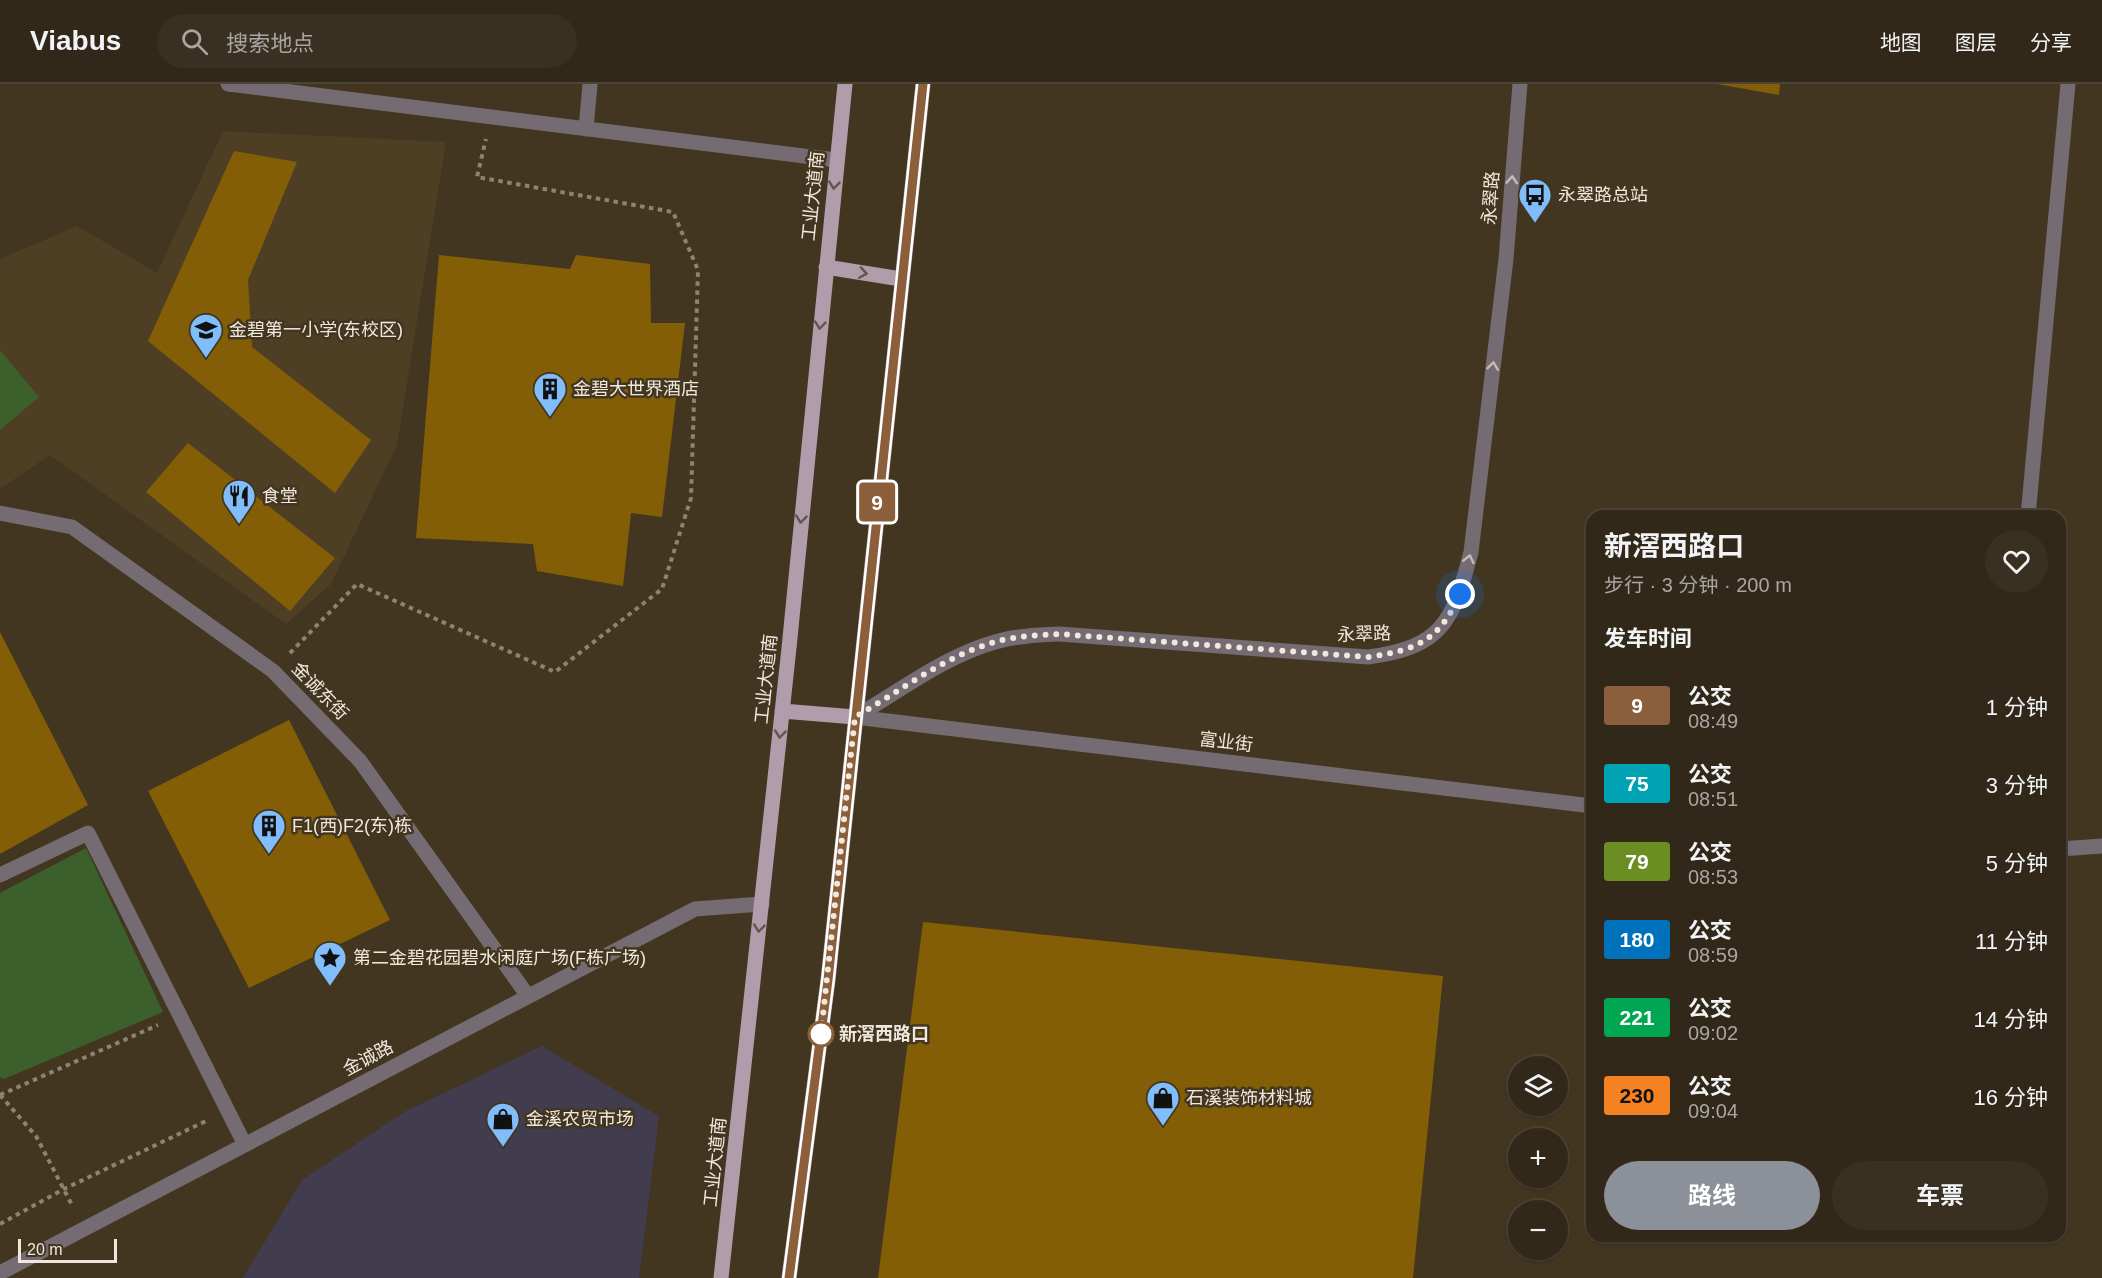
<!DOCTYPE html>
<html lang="zh">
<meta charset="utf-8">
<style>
body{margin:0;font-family:Arial,"Noto Sans SC",sans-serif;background:#3a3022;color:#f1f3f6;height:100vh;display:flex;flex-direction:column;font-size:22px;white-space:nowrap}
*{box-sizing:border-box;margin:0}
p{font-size:20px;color:#a8a6a2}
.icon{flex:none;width:33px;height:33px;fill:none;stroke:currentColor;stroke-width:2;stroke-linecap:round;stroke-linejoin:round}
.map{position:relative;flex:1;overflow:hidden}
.drawer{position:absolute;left:1586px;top:426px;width:480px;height:732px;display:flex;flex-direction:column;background:#322819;border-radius:18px;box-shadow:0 2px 4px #0004,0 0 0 2px #4d4438}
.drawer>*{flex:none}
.badge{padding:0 12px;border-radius:4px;font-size:21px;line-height:39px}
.controls{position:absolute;left:1508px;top:972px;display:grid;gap:12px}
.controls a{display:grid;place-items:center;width:60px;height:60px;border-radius:50%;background:#322819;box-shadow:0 2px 4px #0004,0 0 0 2px #4d4438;font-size:30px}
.scale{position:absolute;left:18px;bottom:15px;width:99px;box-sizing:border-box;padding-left:6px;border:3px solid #f0e8dc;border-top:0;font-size:16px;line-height:21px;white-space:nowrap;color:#f0e8dc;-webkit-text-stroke:4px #423621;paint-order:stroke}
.you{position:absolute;width:30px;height:30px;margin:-15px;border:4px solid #fff;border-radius:50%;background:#1a73e8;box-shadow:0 0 0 9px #1a73e833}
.map>.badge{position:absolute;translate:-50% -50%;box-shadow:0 0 0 3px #fff}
h2{padding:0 18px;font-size:22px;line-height:54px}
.round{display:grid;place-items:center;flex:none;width:63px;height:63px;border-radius:32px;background:#3a3022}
.overview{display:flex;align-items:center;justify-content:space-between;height:102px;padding:0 18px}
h1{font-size:28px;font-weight:700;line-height:45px}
.action{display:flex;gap:12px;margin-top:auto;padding:12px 18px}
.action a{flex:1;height:69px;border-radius:36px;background:#8c9099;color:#fff;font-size:24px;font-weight:700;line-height:69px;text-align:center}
.action a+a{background:#3a3022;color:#f1f3f6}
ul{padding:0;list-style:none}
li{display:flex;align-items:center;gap:18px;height:78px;padding:0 18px}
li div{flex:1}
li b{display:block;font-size:22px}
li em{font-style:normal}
li .badge{min-width:66px;font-weight:700;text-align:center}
header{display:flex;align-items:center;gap:36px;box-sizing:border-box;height:84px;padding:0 30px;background:#322819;border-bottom:2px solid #4d4438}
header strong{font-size:28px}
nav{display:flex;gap:33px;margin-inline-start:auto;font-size:21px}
.search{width:420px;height:54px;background:#3a3022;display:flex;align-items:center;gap:15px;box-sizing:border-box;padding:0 21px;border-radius:33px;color:#a8a6a2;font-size:22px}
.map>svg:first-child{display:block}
</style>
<header>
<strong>Viabus</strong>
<div class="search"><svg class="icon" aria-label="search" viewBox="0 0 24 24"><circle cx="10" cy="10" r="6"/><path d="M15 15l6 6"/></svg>搜索地点</div>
<nav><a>地图</a><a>图层</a><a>分享</a></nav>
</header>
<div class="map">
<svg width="2102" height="1194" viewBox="0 0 2102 1194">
<rect width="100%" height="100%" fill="#423621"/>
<path fill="#413c4e" d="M542,962l117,70 -20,162h-396l59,-98 102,-68z"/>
<path fill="#4e3e24" d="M223,47l223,11 -49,303 -66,139 -45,40 -236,-169 -50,34v-230l77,-33 80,47z"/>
<path fill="#3c602b" d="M0,266l39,47 -39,33z
M86,764l77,164 -159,67 -4,-2v-184z"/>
<path fill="#835e07" d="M1717,0h63l-1,11z
M234,67l63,11 -49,118 4,67 119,93 -36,53 -187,-152z
M439,171l131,14 6,-14 74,9 1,59h34l-23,194 -31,-4 -8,73 -86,-15 -4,-27 -117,-6z
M188,359l147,115 -45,53 -144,-119z
M0,548l88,173 -88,49z
M289,636l101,200 -141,68 -101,-197z
M923,838l520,54 -30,302h-535z"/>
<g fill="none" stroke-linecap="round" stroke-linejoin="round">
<path stroke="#8d8372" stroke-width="4" stroke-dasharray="4.5 4.5" stroke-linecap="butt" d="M290,569l67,-69 198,88 107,-83 29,-91 7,-228 -25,-58 -196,-35 9,-38
M0,1011l158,-70
M0,1011l36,41 37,71
M0,1140l64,-35 142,-68"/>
<path stroke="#756b72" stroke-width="15" d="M228,0l608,76
M586,45l4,-45
M0,429l72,14 201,144 87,90 168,235
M2028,432l40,-432
M855,633c45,-26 90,-61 140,-75 20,-6 43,-7 64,-8l309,23c75,-10 85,-36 103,-105l35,-293 14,-175
M855,633l737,89
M2060,765l42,-3
M0,791l88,-42 157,312
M0,1189l695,-364 67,-5"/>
<path stroke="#b09cab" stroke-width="15" d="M826,183l75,12
M782,627l73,6
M721,1194l68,-630 56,-564
M789,1194l39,-298 95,-896"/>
</g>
<defs><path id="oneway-chevron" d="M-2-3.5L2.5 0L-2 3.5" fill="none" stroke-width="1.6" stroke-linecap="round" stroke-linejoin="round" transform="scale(1.5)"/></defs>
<g stroke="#c5bcb7">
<use href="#oneway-chevron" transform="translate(1512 96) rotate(-86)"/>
<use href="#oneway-chevron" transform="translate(1493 282) rotate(-83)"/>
<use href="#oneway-chevron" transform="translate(1469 475) rotate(-77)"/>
</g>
<g stroke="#63554a">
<use href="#oneway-chevron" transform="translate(834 101) rotate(96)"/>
<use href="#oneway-chevron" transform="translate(863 189) rotate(9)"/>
<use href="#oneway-chevron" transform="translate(820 241) rotate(96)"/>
<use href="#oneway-chevron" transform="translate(801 435) rotate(96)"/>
<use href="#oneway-chevron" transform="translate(780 650) rotate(96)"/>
<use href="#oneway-chevron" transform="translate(759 844) rotate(96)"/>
</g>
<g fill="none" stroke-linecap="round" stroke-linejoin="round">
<g stroke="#fff" stroke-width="14">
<path id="line" d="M789,1194l39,-298 95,-896"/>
</g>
<use href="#line" stroke="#8b5e3c" stroke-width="9"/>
<path stroke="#f0e8dc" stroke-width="6" stroke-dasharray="0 10.8" d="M821,950l34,-317c45,-26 90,-61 140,-75 20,-6 43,-7 64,-8l309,23c49,-7 71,-16 92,-63"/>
</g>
<defs>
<g id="bus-pin" transform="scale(1.725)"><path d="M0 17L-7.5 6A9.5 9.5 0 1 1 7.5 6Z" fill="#80bdfa" stroke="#423621"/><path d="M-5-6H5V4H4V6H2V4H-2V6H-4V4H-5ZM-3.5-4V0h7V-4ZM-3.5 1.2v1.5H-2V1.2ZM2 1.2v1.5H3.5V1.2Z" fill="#111"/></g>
<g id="school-pin" transform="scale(1.725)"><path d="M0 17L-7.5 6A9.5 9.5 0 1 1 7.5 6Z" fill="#80bdfa" stroke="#423621"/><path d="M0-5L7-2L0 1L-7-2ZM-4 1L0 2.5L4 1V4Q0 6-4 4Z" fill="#111"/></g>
<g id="building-pin" transform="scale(1.725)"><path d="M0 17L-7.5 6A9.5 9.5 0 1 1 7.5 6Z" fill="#80bdfa" stroke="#423621"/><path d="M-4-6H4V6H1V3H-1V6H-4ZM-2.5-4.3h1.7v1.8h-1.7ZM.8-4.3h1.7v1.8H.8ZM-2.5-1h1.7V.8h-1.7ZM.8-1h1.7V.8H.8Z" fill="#111"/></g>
<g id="restaurant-pin" transform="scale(1.725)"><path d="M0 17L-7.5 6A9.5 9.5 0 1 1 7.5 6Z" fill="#80bdfa" stroke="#423621"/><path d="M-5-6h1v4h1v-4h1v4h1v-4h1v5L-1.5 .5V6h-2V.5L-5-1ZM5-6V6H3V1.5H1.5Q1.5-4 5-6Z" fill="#111"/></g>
<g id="sight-pin" transform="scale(1.725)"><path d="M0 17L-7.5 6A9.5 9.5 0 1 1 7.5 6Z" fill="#80bdfa" stroke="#423621"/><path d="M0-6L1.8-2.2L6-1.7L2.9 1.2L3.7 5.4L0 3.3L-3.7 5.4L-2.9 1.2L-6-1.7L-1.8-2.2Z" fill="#111"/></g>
<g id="shop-pin" transform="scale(1.725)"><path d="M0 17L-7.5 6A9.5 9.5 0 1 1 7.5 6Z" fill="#80bdfa" stroke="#423621"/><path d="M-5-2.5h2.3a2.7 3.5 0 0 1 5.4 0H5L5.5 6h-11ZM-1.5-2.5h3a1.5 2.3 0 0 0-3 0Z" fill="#111"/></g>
</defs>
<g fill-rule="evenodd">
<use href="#bus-pin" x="1535" y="111"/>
<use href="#school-pin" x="206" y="246"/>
<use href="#building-pin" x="550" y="305"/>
<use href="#restaurant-pin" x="239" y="412"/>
<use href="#building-pin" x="269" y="742"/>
<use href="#sight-pin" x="330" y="874"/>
<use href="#shop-pin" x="1163" y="1014"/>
<use href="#shop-pin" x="503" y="1035"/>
</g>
<circle fill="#fff" stroke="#8b5e3c" stroke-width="3" cx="821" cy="950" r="12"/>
<g text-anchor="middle" stroke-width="5" stroke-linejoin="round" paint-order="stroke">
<g font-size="18" fill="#f0e8dc" stroke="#423621" text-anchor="start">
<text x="1558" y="117">永翠路总站</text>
<text x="229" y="252">金碧第一小学(东校区)</text>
<text x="573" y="311">金碧大世界酒店</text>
<text x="262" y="418">食堂</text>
<text x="292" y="748">F1(西)F2(东)栋</text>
<text x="353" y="880">第二金碧花园碧水闲庭广场(F栋广场)</text>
<text x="1186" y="1020">石溪装饰材料城</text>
<text x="526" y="1041">金溪农贸市场</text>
</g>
<g font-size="18" fill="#f0e8dc" stroke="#423621">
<text transform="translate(813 112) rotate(-84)" y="6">工业大道南</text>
<text transform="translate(1491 114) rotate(-86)" y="6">永翠路</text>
<text transform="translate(1364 550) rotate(-2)" y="6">永翠路</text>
<text transform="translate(766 595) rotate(-84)" y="6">工业大道南</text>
<text transform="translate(320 607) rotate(46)" y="6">金诚东街</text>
<text transform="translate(1226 658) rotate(7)" y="6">富业街</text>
<text transform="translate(368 974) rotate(-28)" y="6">金诚路</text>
<text transform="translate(715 1078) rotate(-84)" y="6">工业大道南</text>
</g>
<g font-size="18" font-weight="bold" fill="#f0e8dc" stroke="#423621" text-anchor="start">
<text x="839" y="956">新滘西路口</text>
</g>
</g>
</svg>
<div class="controls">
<a><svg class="icon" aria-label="layers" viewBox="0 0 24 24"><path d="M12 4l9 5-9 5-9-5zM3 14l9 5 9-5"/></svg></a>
<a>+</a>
<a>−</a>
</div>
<div class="scale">20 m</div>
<div class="you" style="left:1460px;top:510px"></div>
<b class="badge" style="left:877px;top:418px;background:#8b5e3c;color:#fff">9</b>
<section class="drawer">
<div class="overview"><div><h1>新滘西路口</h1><p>步行 · 3 分钟 · 200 m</p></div><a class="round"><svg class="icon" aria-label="heart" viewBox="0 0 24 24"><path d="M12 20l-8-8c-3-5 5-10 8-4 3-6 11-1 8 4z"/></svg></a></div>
<h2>发车时间</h2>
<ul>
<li><span class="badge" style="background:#8b5e3c;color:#fff">9</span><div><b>公交</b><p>08:49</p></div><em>1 分钟</em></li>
<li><span class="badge" style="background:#00a3b4;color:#fff">75</span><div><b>公交</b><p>08:51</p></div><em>3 分钟</em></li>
<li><span class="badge" style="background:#6b8e23;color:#fff">79</span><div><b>公交</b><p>08:53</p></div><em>5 分钟</em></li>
<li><span class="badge" style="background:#0072bc;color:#fff">180</span><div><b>公交</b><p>08:59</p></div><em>11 分钟</em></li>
<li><span class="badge" style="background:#00a651;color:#fff">221</span><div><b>公交</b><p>09:02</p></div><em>14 分钟</em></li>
<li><span class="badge" style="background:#f58220;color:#111">230</span><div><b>公交</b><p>09:04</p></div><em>16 分钟</em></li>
</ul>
<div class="action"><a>路线</a><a>车票</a></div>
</section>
</div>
